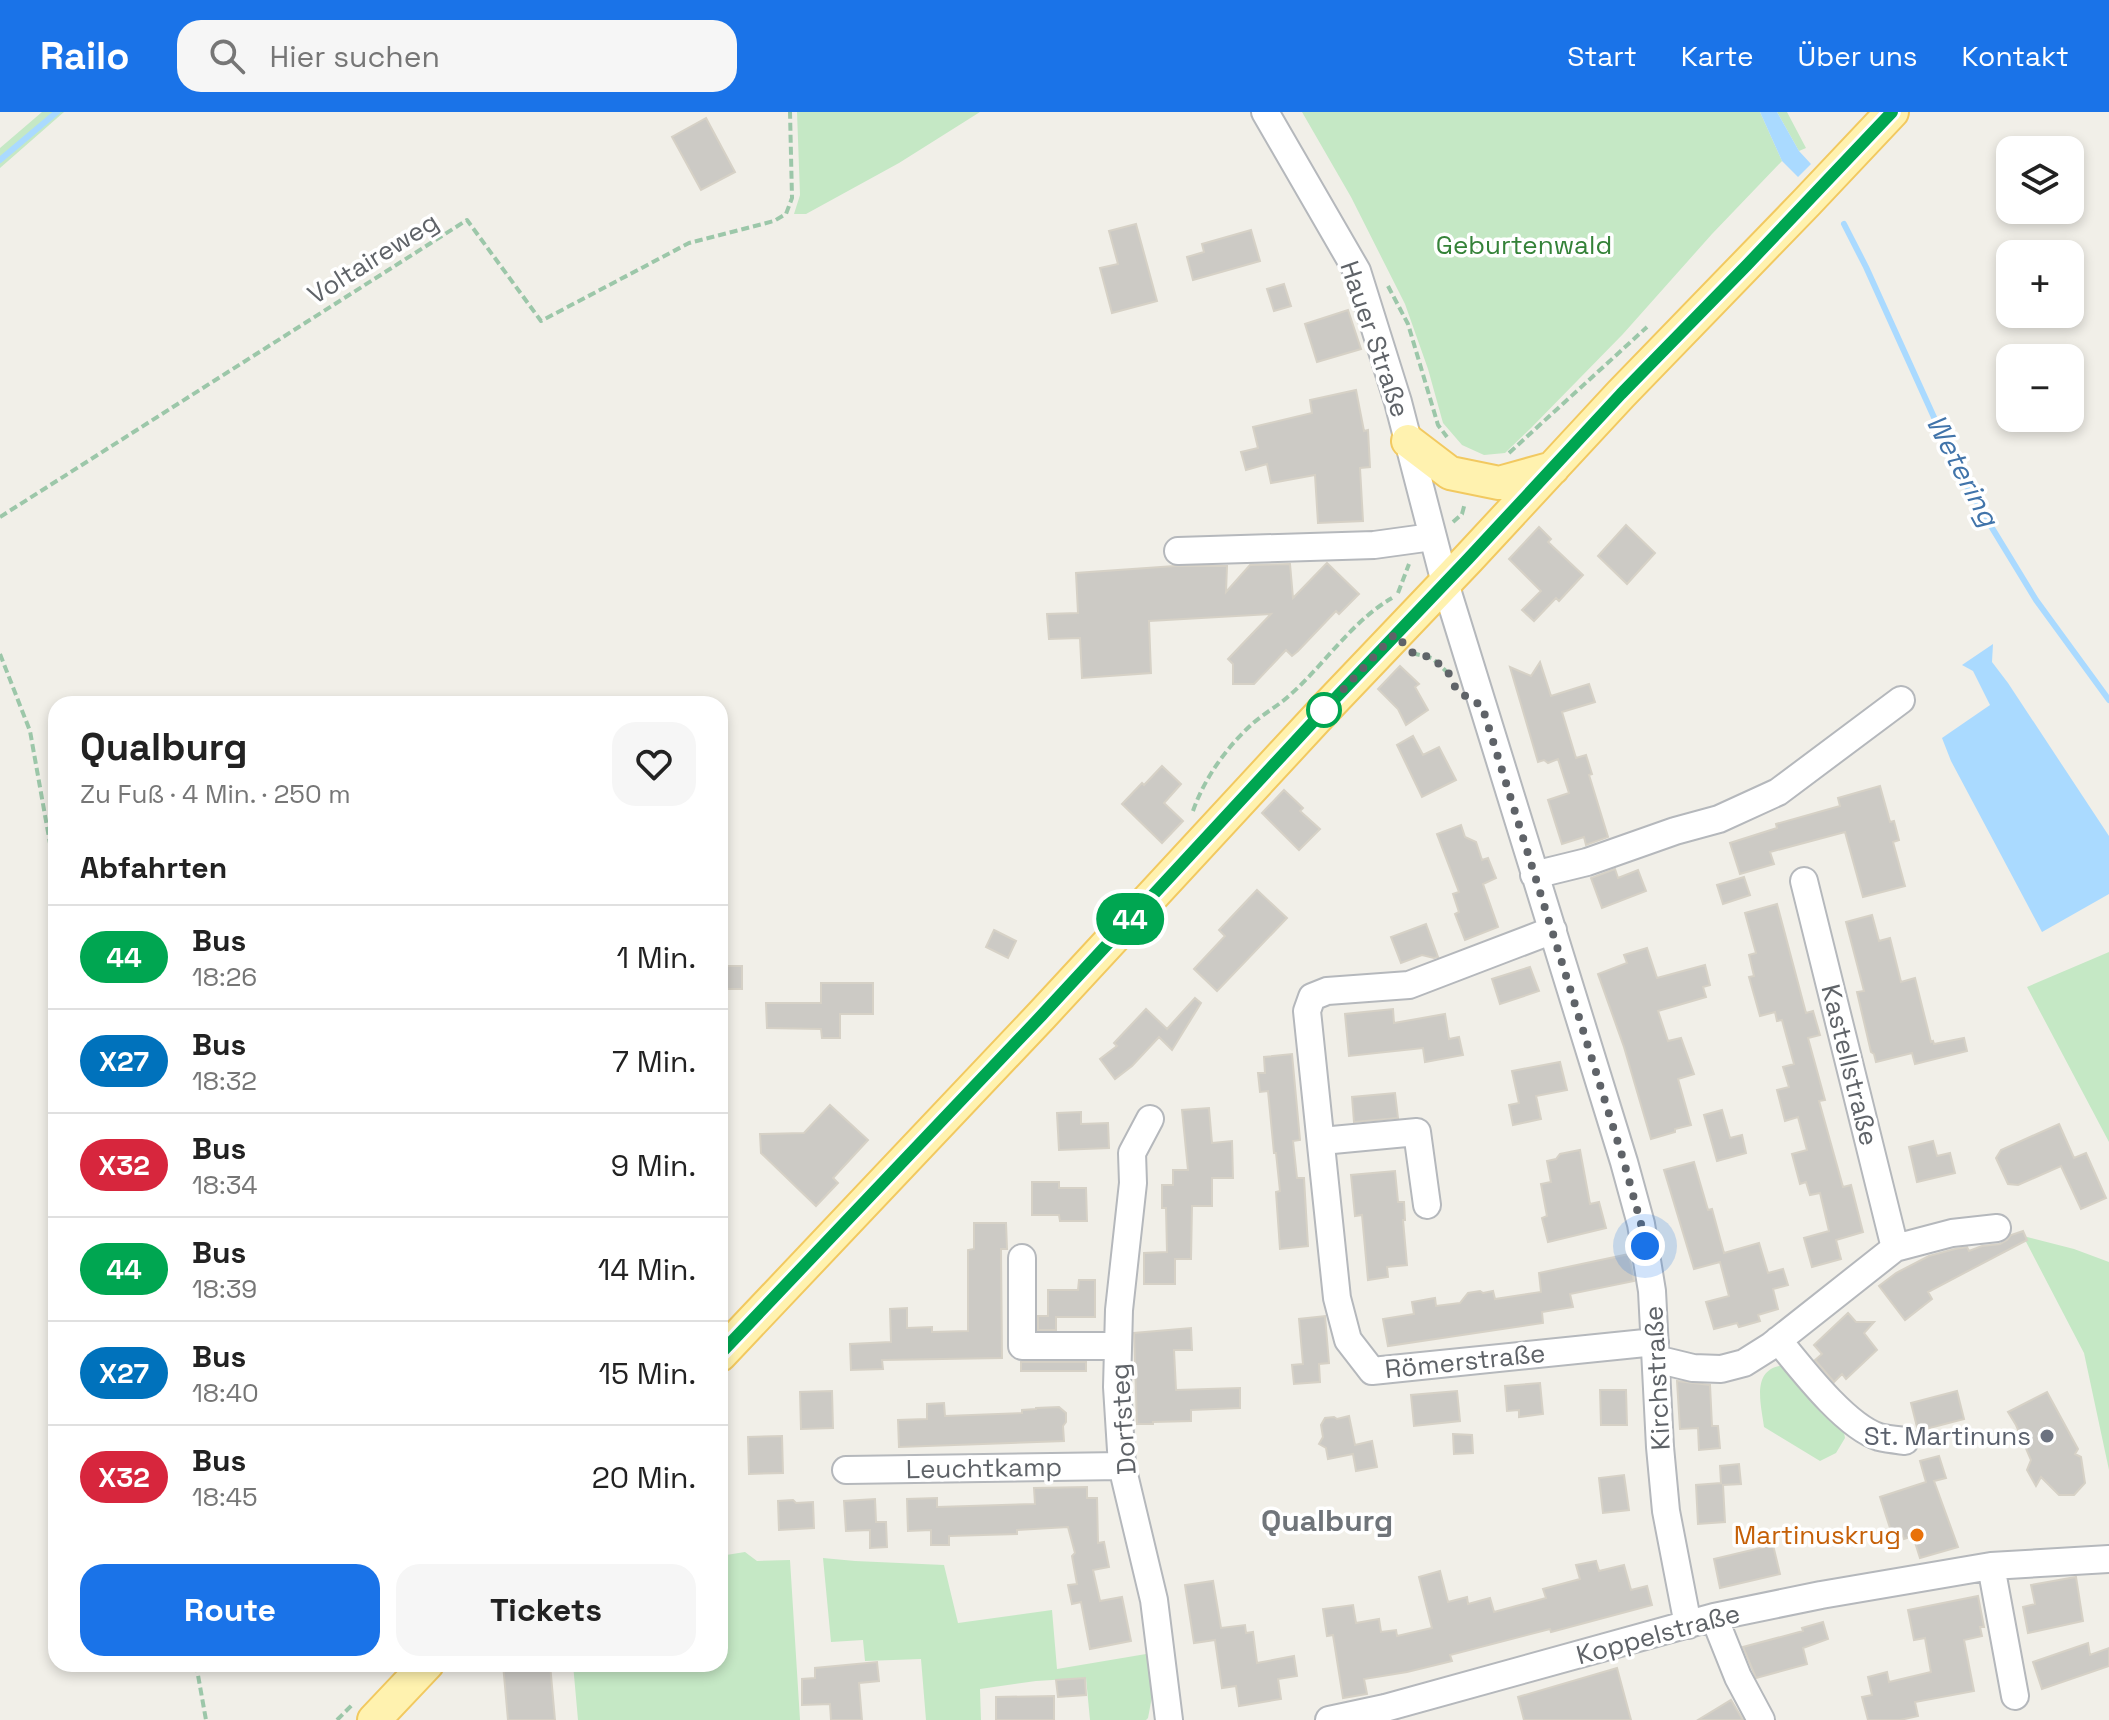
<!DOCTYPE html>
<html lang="de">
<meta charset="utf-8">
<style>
body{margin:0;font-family:"Space Grotesk",sans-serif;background:#f6f6f6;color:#222;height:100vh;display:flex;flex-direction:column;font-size:30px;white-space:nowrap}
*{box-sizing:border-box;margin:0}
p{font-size:26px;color:#767676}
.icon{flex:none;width:44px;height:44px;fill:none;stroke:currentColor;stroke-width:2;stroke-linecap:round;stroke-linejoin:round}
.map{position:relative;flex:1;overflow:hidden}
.sheet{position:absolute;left:48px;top:584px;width:680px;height:976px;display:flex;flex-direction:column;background:#fff;border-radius:24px;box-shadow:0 4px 12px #0003}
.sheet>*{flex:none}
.badge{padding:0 16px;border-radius:26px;font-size:28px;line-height:52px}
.fabs{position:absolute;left:1996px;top:24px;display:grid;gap:16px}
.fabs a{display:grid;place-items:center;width:88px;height:88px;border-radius:16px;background:#fff;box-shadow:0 4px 12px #0003;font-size:40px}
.you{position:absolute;width:40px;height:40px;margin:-20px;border:6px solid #fff;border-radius:50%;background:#1a73e8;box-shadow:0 0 0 12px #1a73e833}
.map>.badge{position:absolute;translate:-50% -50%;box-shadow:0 0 0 4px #fff}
h2{padding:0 32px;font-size:30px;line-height:72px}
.round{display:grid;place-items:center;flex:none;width:84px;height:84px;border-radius:24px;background:#f6f6f6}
.headline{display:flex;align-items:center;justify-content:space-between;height:136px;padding:0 32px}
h1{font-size:38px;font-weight:700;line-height:60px}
.button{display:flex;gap:16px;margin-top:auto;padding:16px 32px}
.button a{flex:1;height:92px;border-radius:24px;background:#1a73e8;color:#fff;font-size:32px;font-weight:700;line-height:92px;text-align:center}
.button a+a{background:#f6f6f6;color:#222}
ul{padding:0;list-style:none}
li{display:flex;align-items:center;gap:24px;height:104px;padding:0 32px;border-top:2px solid #e0e0e0}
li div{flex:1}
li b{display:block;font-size:30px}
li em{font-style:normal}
li .badge{min-width:88px;font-weight:700;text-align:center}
header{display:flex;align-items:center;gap:48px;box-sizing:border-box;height:112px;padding:0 40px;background:#1a73e8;color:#fff}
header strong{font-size:38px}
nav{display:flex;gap:44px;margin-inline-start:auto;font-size:28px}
.search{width:560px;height:72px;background:#f6f6f6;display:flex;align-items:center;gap:20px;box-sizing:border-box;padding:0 28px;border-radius:24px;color:#767676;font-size:30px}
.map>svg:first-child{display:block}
</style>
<header>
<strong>Railo</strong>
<div class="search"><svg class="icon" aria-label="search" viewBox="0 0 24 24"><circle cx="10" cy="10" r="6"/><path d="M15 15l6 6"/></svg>Hier suchen</div>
<nav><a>Start</a><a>Karte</a><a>Über uns</a><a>Kontakt</a></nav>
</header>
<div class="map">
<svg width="2109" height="1608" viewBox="0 0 2109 1608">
<rect width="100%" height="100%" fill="#f1efe8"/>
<path fill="#c5e8c5" d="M42,0h22l-64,56v-20z
M797,0h183l-81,51 -93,51h-12l6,-19z
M1302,0h458l22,49 -70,73 -89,100 -92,94 -26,25 -21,2 -22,-10 -19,-22 -15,-54 -23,-65 -54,-107z
M1777,0h10l19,36 -7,3z
M2109,840v190l-82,-155z
M2023,1124l51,13 35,13v208l-25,-117z
M1786,1253l56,56 3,17 -9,15 -16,8 -56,-34c-3,-24 -14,-60 22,-62z
M745,1440l12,9 33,-1 10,160h-222l-5,-56h147v-108z
M823,1446l32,3 89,4 14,58 94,-13 5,59 95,-16 2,33 -6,32 -2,2h-56l-4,-42 -50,3 -56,8 1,31h-55l-5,-61 -56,2 -2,-21 -32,2z"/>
<path fill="#aadaff" d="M1760,0h17l22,39 12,13 -13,13 -16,-16z
M1993,532l-1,18 16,21 101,153v58l-67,38 -91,-171 -9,-23 48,-33 -17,-34 -11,-6z"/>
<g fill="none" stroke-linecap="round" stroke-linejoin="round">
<path stroke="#aadaff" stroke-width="6" d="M0,48l57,-48
M1844,112l22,43 95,210 75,123 73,100"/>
</g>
<path fill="#cccac5" stroke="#d6d1c6" stroke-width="2" d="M706,6l29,54 -34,18 -29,-53z
M1136,112l21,77 -45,12 -12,-45 18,-4 -9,-33z
M1251,118l9,31 -67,19 -6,-23 17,-5 -2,-8z
M1284,172l7,22 -17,5 -7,-22z
M1348,198l13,39 -44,13 -12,-38z
M1356,278l8,41 4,-1 2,37 -10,1 3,53 -45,2 -3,-48 -44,8 -4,-19 -21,6 -5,-18 17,-4 -5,-21 59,-14 -2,-13z
M1626,413l29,28 -28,31 -29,-28z
M1539,415l12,12 -3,3 35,33 -24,26 -3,-3 -22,23 -12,-11 19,-19 -32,-32z
M1327,451l32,31 -20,20 -3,-3 -38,40 -6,5 -6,-6 -32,34h-21v-20l-5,-5 43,-45 -122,7 2,52 -69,5 -2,-40 -31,1 -2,-25 31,-1 -2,-40 99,-7h52l-1,26 24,-27 40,-1 3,34z
M1540,550l11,34 38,-12 6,18 -33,10 14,46 10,-3 6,19 -3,1 19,62 -22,8 -2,-8 -22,7 -14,-44 21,-7 -11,-34 -10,4 -4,-3 -6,2 -28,-95 21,9z
M1400,554l19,18 -4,3 13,23 -22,15 -8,-16 -20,-20z
M1413,624l10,19 16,-8 17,33 -34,17 -25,-52z
M1162,654l19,18 -17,19 19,18 -21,22 -40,-39 20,-21 2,2z
M1880,674l10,36 4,-1 5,19 -6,2 12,44 -42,11 -18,-65 -75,20 4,12 -34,10 -10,-31 47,-15 -1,-4 64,-18 -2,-8z
M1284,678l19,18 -3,3 20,18 -21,21 -37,-37z
M1461,713l4,12 11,5 6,18 6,-2 8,20 -13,6 15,43 -33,13 -10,-26 4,-2 -6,-18 6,-2 -22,-58z
M1615,757l3,9 20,-8 8,21 -44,17 -11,-30z
M1744,765l6,18 -27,9 -6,-19z
M1257,778l30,28 -70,73 -23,-22 31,-33 -6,-6z
M1777,792l29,109 7,-2 7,24 -12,3 17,62 -6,1 24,86 8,-2 12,47 -27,8 5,19 -29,8 -8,-29 25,-7 -9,-38 -10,2 -4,-13 -6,2 -8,-30 15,-4 -9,-33 -13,4 -8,-31 12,-3 -6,-20 11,-3 -12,-44 -5,1 -2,-9 -15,4 -11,-39 5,-1 -5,-21 7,-2 -11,-40z
M1872,803l7,26 11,-3 11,44 14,-4 16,64 2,-1 1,3 30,-6 3,13 -52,13 -3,-11 -36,9 -2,-8 -3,-2 -14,-60 7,-1 -18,-69z
M1426,812l12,33 -4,1 -12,-3 -21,8 -10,-26z
M994,818l22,11 -8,17 -22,-11z
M1647,836l10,30 48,-13 5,20 -7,2 3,10 -48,14 10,30 13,-3 13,36 -16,5 13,46 -16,4v3l-24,7 -27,-92 -26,-73 29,-11 -3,-8z
M720,854h22v23h-22z
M1530,855l9,24 -39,13 -8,-25z
M821,871h52v31h-33v24h-18l-1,-9 -54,-1 -1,-25h55z
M1195,886l6,5 -29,47 -13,-13 -27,29 -17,13 -15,-20 17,-13 -3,-3 32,-34 21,20z
M1393,897l1,14 51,-9 4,25 10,-2 4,18 -38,7 -2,-14 -74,8 -4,-42z
M1292,942l8,86 -7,1 4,37h7l4,68 -28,3 -4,-57 4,-1 -4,-38h-2l-6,-62 -8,1 -2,-19h7l-1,-16z
M1560,950l7,28 -31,6 5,23 -28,6 -4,-20 10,-2 -7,-32z
M1395,981l3,25 -44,4 -2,-25z
M830,993l38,35 -35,38 5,5 -22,23 -55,-53 -1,-19 44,-1z
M1209,996l3,35 20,-2 1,37h-21v28h-20l-1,53h-16v25h-31v-31l23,-1 -1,-44h-4v-23h11v-15h15l-6,-60z
M1722,998l8,28 12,-3 4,18 -29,8 -13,-46z
M1081,1000v12l27,-1 1,25 -50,2 -2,-37z
M2059,1012l15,34 12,-5 20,45 -25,11 -20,-43 -43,19 -10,-1 -12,-26 5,-8z
M1933,1029l4,15 13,-3 5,20 -38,9 -8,-35z
M1580,1038l10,54 9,-2 7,26 -58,14 -6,-24 5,-2 -6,-32 10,-2 -4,-21 9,-2 4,-5z
M1694,1050l14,48 4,-1 12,44 35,-10 9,30 15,-4 5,16 -15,4 5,20 -20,6 2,6 -21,6 -2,-4 -23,6 -8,-27 23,-6 -9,-34 -26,7 -30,-99z
M1395,1059l3,31h6l1,18h-2l4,45 -20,2 1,10 -20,3 -6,-65 -7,1 -4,-41z
M1032,1070h27v6h27l1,33h-27l-1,-6h-27z
M974,1111h32l1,26h-6l1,109 -120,2 1,9 -32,1 -1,-26 41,-2 -1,-33 17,-1v20l25,-1v5l36,-1v-81l6,-1z
M2023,1119l4,9 -99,52 4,7 -27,21 -26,-34 17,-13 33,-17 26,-7 12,-2 2,4 13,-5 18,-2 7,-4 4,-5z
M1629,1142l5,27 -64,13 3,13 -31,5 1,11 -155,23 -5,-27 31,-5 -2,-12 23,-4 1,8 24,-3 8,-10 12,-2 3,2 10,-2 2,8 46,-7 -2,-19z
M1079,1168h16v37h-39v13h-18v-14h10v-26h30z
M1848,1201l8,9h18l-10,11 13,17 -31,29 -4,-5 -8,8 -19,-22 7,-6 -8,-9z
M1325,1204l4,47 -10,1 1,18 -26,2 -2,-19 11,-1 -4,-45z
M1191,1216l1,22h-18l2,40 64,-2v20l-49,2v11l-38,1v2h-16l-3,-91z
M1021,1250h65v9h-65z
M1677,1269l33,4 2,41h6l2,22 -21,2 -1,-22 -18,1z
M1540,1271l3,31 -24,3v-7l-12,1 -2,-25z
M1600,1278h26l1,35h-26z
M832,1279l1,37 -32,1 -1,-37z
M1457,1279l3,30 -46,5 -3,-31z
M1957,1279l7,28 -46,12 -7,-28z
M2047,1280l31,57 -3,5 6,3 4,26 -11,12h-15l-18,-18 -5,9 -9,-16 4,-10 -15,-35 -8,-13z
M944,1291l1,13 77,-3v-3l14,-1v-1l23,-1 7,6v9l-3,4 1,15 -165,6 -1,-27 29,-1v-15z
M1349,1304l6,29 17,-4 5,26 -21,4 -3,-17 -25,5 -2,-11 -7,-4 4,-7 -2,-12 4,-7 9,-1 3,2z
M1453,1322l19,1 1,18 -19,1z
M782,1324l1,37 -34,1 -1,-37z
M1939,1344l7,22 -12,3 24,66 -38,11 -7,-22 -9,3 -4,-11 -9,3 -11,-34 46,-15 -6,-21z
M1739,1352l2,20 -18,1 2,37 -27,2 -2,-39 25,-2 -1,-17z
M1624,1363l5,35 -26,3 -4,-35z
M1087,1375v11h10l1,45 6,-1 5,25 -16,3 7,31 22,-4 9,44 -41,8 -9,-47 -9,2 -4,-19 9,-1 -5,-28 3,-3 -7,-26 -51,3v4l-68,2v9h-18v-15l-23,1 -1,-32 30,-1v9l98,-3 -1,-16z
M875,1387l1,23h10l1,25 -17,1v-18l-24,1 -2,-30z
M793,1388l3,3 17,-1 1,26 -35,2 -1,-29z
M1773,1433l7,29 -60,14 -6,-29z
M1596,1449l3,10 25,-6 7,25 16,-4 5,19 -101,27 -1,-3 -100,26 2,6 -45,11 -43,7 3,15 -24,4 -10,-63 -6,1 -4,-27 30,-4 3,18 23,-4 2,13 15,-2 1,6 35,-8 -13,-51 21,-6 8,31 19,-5 1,7 22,-6 4,14 52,-14 -3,-9 37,-10 -4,-14z
M2076,1465l7,44 -55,12 -5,-26 12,-3 -4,-19z
M1213,1469l8,47 24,-3 1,8 7,-1 4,31 37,-7 3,20 -19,3 3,20 -42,7 -3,-20 -14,2 -7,-48 -21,3 -9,-58z
M1978,1484l6,31h-4l2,9 -18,4 10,51 -59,11 3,14 -18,4h-32l-6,-23 10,-2 -4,-18 19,-5 2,10 42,-10 -6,-34 -11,2 -6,-30z
M1823,1510l5,17 -25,9 4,16 -51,14 -13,-31 60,-16 -1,-3z
M2088,1531l2,12 19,-7v18l-67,23 -9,-27z
M877,1550l2,19 -20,2 3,37h-31l-1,-16 -28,1v-26l13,-1v-10z
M503,1552h47l5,56h-47z
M1617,1556l14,52h-107l-6,-23z
M1085,1566l1,17 -28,2 -2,-17z
M1054,1584v24h-58v-23z
M1731,1588l12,20h-45z"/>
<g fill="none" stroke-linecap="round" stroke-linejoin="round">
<g stroke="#b5b8bc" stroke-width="30">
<path id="minor" d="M1265,0l92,159 41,131 47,181 179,579 17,62 11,67 8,156 6,64 22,114
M1178,439l196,-6 58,-8
M1534,763l53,-13 88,-31 44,-12 59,-27 123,-92
M1804,769l91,367
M1553,818l-144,55 -82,6 -15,6 -5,14 30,287 11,42 24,31 283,-29
M1150,1007l-18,34 1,30 -14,127 -2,77 5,79 32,134 15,120
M1322,1029l95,-9 10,73
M1022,1146v88h96
M1778,1228c23,28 67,86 101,97 8,2 18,3 26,4
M1656,1247l37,9 28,1 23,-6 27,-17 124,-98 57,-15 45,-5
M846,1358l276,-4
M1991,1454l24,130
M1714,1505l24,60 23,43
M1329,1608l56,-12 329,-91 107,-22 170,-29 118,-7"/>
</g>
<g stroke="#f2c960" stroke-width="36">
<path id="major" d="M1408,329l42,32 49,10 54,-15
M720,1243l322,-340 284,-307 142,-149 153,-165 186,-192 85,-90
M374,1608l53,-56"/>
</g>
<path stroke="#9cc7a9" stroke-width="4" stroke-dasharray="8 4" stroke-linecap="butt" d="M1388,174l20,38 30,101 9,12
M1509,341l138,-126
M0,405l467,-297 74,101 148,-78 85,-22 12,-7 6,-16 -2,-86
M1453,410l9,-8 3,-11
M1398,481l11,-29
M1412,541l20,5 16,15
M0,542l30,77 26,146
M1193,699c11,-32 33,-63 58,-86 12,-11 27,-19 39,-30 35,-31 61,-73 102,-97
M196,1552l10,56
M337,1608l16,-16"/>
<use href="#minor" stroke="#fff" stroke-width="26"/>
<use href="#major" stroke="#fff2af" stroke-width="32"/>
</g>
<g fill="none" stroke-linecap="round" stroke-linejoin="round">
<g stroke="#fff" stroke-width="18">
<path id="line" d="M720,1242l322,-339 284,-307 142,-149 153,-165 126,-129 145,-153"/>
</g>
<use href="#line" stroke="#00a651" stroke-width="12"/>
<path stroke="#5f6368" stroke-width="8" stroke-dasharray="0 14.4" d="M1324,598l71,-76 16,18 21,6 16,14 9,19 25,15 142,456 17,62 4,22"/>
</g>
<circle fill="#fff" stroke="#00a651" stroke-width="4" cx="1324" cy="598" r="16"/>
<circle fill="#6b7280" stroke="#fff" stroke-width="3" cx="2047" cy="1324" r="8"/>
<circle fill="#e8710a" stroke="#fff" stroke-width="3" cx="1917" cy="1423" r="8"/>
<g text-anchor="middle" stroke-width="7" stroke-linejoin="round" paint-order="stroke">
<g font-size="26" fill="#348238" stroke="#fff">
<text x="1524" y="142">Geburtenwald</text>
</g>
<g font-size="26" fill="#5f6368" stroke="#fff">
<text transform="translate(373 146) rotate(-32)" y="9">Voltaireweg</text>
<text transform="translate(1375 227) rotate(71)" y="9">Hauer Straße</text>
<text transform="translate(1850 953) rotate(76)" y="9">Kastellstraße</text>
<text transform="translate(1465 1249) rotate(-6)" y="9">Römerstraße</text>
<text transform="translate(1657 1266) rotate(-93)" y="9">Kirchstraße</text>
<text transform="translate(1123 1307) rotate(-94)" y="9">Dorfsteg</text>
<text transform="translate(984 1356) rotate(-1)" y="9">Leuchtkamp</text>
<text transform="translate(1658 1522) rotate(-15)" y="9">Koppelstraße</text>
</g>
<g font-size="26" fill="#5b616d" stroke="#fff" text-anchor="end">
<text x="2031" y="1333">St. Martinuns</text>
</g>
<g font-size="26" fill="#c56008" stroke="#fff" text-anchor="end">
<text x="1901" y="1432">Martinuskrug</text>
</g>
<g font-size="28" font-style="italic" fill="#4174aa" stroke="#fff">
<text transform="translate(1963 358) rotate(62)" y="10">Wetering</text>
</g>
<g font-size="30" font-weight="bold" fill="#70757a" stroke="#fff">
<text x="1327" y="1419">Qualburg</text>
</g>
</g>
</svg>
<div class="fabs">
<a><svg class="icon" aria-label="layers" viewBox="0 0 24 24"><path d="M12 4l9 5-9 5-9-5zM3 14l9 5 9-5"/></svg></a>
<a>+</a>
<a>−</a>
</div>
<div class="you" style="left:1645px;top:1134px"></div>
<b class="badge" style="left:1130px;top:807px;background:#00a651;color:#fff">44</b>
<section class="sheet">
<div class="headline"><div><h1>Qualburg</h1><p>Zu Fuß · 4 Min. · 250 m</p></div><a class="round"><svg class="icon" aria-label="heart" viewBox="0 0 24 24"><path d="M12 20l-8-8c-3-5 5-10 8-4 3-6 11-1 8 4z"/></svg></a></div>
<h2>Abfahrten</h2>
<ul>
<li><span class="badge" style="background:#00a651;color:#fff">44</span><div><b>Bus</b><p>18:26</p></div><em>1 Min.</em></li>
<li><span class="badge" style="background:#0072bc;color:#fff">X27</span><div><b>Bus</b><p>18:32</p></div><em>7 Min.</em></li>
<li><span class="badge" style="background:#d7263d;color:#fff">X32</span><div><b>Bus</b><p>18:34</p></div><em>9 Min.</em></li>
<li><span class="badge" style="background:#00a651;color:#fff">44</span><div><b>Bus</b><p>18:39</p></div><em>14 Min.</em></li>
<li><span class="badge" style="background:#0072bc;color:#fff">X27</span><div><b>Bus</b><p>18:40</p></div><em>15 Min.</em></li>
<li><span class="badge" style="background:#d7263d;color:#fff">X32</span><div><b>Bus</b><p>18:45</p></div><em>20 Min.</em></li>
</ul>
<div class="button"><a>Route</a><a>Tickets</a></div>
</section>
</div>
